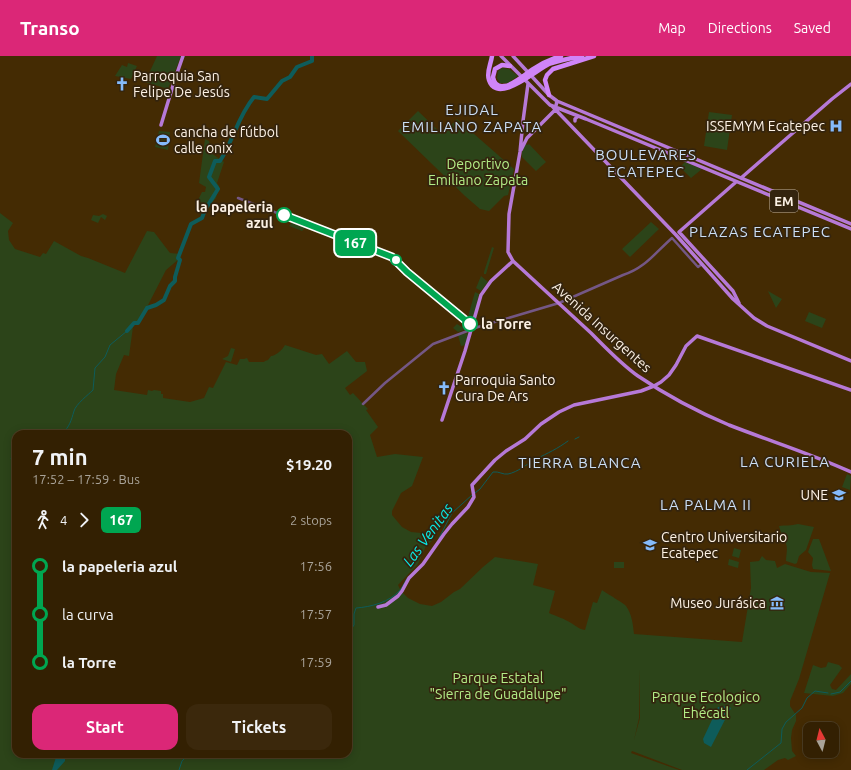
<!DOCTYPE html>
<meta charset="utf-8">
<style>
body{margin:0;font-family:Ubuntu,sans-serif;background:#3b280c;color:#f1f3f6;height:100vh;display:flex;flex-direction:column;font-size:15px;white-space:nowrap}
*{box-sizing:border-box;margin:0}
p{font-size:13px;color:#a9a399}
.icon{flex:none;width:22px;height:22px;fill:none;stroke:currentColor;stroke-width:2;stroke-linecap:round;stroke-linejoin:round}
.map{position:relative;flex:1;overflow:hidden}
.details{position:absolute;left:12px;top:374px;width:340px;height:328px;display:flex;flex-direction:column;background:#332002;border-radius:12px;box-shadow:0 2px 10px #0003,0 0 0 1px #4e3e24}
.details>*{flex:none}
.badge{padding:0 8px;border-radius:6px;font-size:14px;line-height:26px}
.needle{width:26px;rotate:353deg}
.controls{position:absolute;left:803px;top:666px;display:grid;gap:8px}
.controls a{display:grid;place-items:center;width:36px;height:36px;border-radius:8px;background:#332002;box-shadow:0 2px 10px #0003,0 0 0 1px #4e3e24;font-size:20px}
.map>.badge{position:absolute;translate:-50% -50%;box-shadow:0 0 0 2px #fff}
.legs{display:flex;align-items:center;gap:6px;height:44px;padding:0 20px;font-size:13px}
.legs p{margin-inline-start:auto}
.head{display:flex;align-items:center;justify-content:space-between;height:68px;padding:0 20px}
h1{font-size:22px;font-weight:700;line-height:30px}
.button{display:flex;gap:8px;margin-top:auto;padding:8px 20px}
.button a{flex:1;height:46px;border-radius:12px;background:#db2777;color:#fff;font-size:16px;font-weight:700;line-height:46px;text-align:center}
.button a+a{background:#3b280c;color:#f1f3f6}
ul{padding:0 20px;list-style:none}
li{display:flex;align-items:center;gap:14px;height:48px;font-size:15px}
li i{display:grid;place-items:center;width:6px;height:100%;margin:0 5px;background:currentColor}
li i::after{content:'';width:10px;height:10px;margin:-5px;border:3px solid;border-radius:50%;background:#332002}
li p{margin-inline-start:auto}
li:first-child i{background:linear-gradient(#0000 50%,currentColor 0)}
li:last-child i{background:linear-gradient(currentColor 50%,#0000 0)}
header{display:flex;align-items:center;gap:24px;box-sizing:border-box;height:56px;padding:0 20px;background:#db2777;color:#fff}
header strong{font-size:19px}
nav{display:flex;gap:22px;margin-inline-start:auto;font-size:14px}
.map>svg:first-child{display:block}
</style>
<header>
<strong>Transo</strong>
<nav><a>Map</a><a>Directions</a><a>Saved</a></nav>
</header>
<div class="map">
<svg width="851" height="714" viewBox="0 0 851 714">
<rect width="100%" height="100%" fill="#442b03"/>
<path fill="#2c4419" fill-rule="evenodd" d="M157,0h24l-13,33 -23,-7z
M128,7l9,3 -6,13 -16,-3 7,-11 5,2z
M502,12l7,1 9,7 -10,7h-8l-3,-5 1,-7z
M418,55l24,23 15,-15 57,50 -6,26 -4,1 -15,15 -9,-2 -15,-13 -67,-65z
M709,56l23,3 -5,35 -23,-4z
M159,75l11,1 -2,18 -13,-3z
M205,83l4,2 2,12 13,9 -7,21 2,3 -3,12 -9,10 -3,-5 -7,-1 5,-10h3l1,-5 -7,-4z
M525,87l2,2 2,-1 17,18 -10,9 -14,-14v-5z
M685,106l17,7 -11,9 -11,-11z
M0,157l13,10 -5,8 1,9 6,9 25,8 3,-4 3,1 8,-13 27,15 7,2 37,15 22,-42 7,1 16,21 10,1 -1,5 -13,11 -19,37 -14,20 -4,29 -5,-1 -8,19 -2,16 33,5 1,-5 4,1 2,-1 7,1v3h2v4l27,4 14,-4 5,-11 4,1 13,-26 11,3 3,-6h4l3,-1 2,4h15l1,-1 3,-1 3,-4c5,0 12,-7 14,-11l31,10 6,-1 7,10 18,-13 9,11h9l2,9 -22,17 5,7 3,-2 15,16 -2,1 12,17 -8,8 7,22 18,-3 28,3 -11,29 -11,7 -9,18v4l10,12 9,5 21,2 2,5 -8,7 -8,18 -20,21 3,6 7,7 12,6 12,2 9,-4 13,-10 6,-3 23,-22 12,-10 43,7 -5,21 22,6 -6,22c7,3 16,6 22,10 5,3 8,6 14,7l8,-28 4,1 5,-13c4,3 23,14 24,16 6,8 7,19 8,28l108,8 9,-54 -1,-26 9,-1 3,-5 4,4 9,1 2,7 8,-4 26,8 19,1 -31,106 -9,22v5l6,9v6l-4,9 -1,8 1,13 4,5 -8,4 -3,-2 -7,2 -14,10h-82l-50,-19 -1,2 48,17h-679zM16,378h332v320h-332zM639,613l1,49 -6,22 5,-22z
M103,158l4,2 -2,4 -4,-3 -3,6 -7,-3 2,-5 6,1z
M295,163l13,6 -6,6 -13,-5z
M651,166l8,7 -29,28 -8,-8z
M492,191l2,1 -8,26h-2v-2z
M481,220l7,6 -7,9 -5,-3z
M768,235l14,8 -6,9z
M475,236l4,2 -7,29 -5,-3z
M809,256l17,7 -4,9 -17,-7z
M466,267l4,3v2l-12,4 -5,-4 4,-4 5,3z
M468,277l-2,12 -5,1 -3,-11z
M231,292l4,1 -4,13 -9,-3 6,-3z
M847,418l4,2 -1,14 -8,-3z
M798,468l16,3 -8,23 -7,6 -2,7 -2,1 -9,-3c0,-8 3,-14 -2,-21h-1l-4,-14c6,-1 12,0 19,-2z
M813,483h6l12,32 -18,-2 -1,-4 1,-7 -5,-6z
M734,492l7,2 -2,8 -7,-2z
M729,503l10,3 -1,6 -10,-3z
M614,506h10v6h-10z
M828,606l11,3 3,3 -12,17 2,4 4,1 15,-16v10l-8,9 -10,3 -29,-3 9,-28 8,3 5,-1z"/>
<path fill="#0e5c5a" d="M727,650l4,2 -20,39 -7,-4 -1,-4 15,-32z
M57,698h6l2,2v5l-8,9h-5z"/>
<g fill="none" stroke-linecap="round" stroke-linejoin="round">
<path stroke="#0e5c5a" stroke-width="1" d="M62,378c8,-8 9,-13 12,-23 2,-7 14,-16 19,-21l2,-22 10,-11 5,-12 17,-14
M575,383l4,-2
M11,402l5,-4
M475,437l5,-4 13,-17c6,-1 10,3 15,2 10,-2 19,-10 28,-15 12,-6 21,-10 32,-18
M439,482l13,-25 20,-18
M348,578l6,-9v-11l2,-6c15,-1 34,-6 44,-18 4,-5 5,-10 9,-14
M831,638l9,-2 11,-11
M179,714l3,-9 7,-7
M747,714l34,-27 1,-14 4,-7 16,-14 5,-10 8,-7 13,2"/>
<path stroke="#0e5c5a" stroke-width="4" d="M127,275l7,-8h4l9,-15 9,-3 8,-5 6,-14 5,-5v-4l5,-17 -2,-2 13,-34 11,-6 3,-8 13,-21 -9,-12 6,-16h5c13,-20 18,-45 34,-64l13,2 15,-18 8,-4 7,-10 15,-6v-5"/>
<path stroke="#745785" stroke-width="2.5" d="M238,142l154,59 15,15 65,53 5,2
M363,348l22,-21 48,-39 45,-17 81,-24 64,-28c22,-7 32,-22 49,-37l26,29 4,-3"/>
<path stroke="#b679d7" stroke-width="3.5" d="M501,0l49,49 36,14 265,110
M513,0l36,39 8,6 294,123
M528,28l-5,37 -3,31 -11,62 -1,38 5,9c26,24 52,48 78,72 15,15 30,31 47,43 28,19 60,36 91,49 41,16 83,29 122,47
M552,50l124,129 57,64 21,19 13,8 84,35
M575,65v-2l3,-3
M161,69l14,-46 8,-23
M521,94l6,-12 28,-28 2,-9
M741,122l91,-79 19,-15
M736,126l-57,50 54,59 6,12
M442,364l23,-69 16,-56 10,-14 22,-20
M378,551l8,-2 12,-9 4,-5 7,-13 14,-14 21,-30 8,-10 16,-17 6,-10 -2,-12 23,-25 11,-9 19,-12 16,-15 18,-12 15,-7 67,-14 13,-5 7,-4 8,-7 7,-10 10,-19 11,-10 154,54"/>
<path stroke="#d085f8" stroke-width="4.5" d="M492,0c-1,8 -6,17 -3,24 8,25 47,-10 60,-16 11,-4 22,-6 33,-8
M510,10l-8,-1 -7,4 -2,8c1,6 5,10 11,9 8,0 22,-12 29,-17 9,-6 18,-10 28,-13
M549,39l-4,-15 2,-5 6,-6 41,-13"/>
</g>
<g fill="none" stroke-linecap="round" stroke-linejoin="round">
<g stroke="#fff" stroke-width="9">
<path id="line-1" d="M284,159l108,42 15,15 63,52"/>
</g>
<use href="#line-1" stroke="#00a651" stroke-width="6"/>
</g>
<defs>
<g id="church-bare" transform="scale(1.08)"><path d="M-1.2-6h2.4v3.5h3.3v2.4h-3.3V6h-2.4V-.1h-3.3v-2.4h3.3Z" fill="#85bbfb" stroke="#34240e" stroke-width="2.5" paint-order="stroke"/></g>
<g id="hospital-bare" transform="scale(1.08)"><path d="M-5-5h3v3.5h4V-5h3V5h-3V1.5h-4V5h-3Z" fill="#85bbfb" stroke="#34240e" stroke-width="2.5" paint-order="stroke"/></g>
<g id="stadium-bare" transform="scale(1.08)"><path d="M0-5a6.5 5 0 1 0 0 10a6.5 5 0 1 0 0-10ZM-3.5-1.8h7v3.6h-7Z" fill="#85bbfb" stroke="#34240e" stroke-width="2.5" paint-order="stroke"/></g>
<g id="university-bare" transform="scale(1.08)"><path d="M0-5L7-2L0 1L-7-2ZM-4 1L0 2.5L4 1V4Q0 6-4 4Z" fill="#85bbfb" stroke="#34240e" stroke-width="2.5" paint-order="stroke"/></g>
<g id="museum-bare" transform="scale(1.08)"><path d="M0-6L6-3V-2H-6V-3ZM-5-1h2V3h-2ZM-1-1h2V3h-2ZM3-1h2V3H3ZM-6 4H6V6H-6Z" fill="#85bbfb" stroke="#34240e" stroke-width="2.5" paint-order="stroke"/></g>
</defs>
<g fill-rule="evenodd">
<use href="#church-bare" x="122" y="28"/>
<use href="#hospital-bare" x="836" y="70"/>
<use href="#stadium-bare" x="163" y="84"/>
<use href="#church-bare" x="444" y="332"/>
<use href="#university-bare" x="839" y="439"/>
<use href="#university-bare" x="650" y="489"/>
<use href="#museum-bare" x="777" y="547"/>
</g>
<g fill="#fff" stroke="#00a651" stroke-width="2">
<circle cx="284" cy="159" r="7"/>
<circle cx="396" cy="204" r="5"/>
<circle cx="470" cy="268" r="7"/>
</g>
<g text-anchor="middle" stroke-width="3.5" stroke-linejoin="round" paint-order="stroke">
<rect fill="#34240e" stroke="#c1b4a4" stroke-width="1" x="770" y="134" width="28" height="22" rx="3"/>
<g font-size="13" font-weight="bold" fill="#fdf2e5">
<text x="784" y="150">EM</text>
</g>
<g font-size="14" fill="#fdf2e5" stroke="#34240e" text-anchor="start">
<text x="133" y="25">Parroquia San<tspan x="133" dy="16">Felipe De Jesús</tspan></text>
<text x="825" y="75" text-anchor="end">ISSEMYM Ecatepec</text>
<text x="174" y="81">cancha de fútbol<tspan x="174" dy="16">calle onix</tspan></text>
<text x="455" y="329">Parroquia Santo<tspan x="455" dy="16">Cura De Ars</tspan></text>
<text x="828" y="444" text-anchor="end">UNE</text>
<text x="661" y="486">Centro Universitario<tspan x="661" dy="16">Ecatepec</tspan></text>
<text x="766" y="552" text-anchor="end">Museo Jurásica</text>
</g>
<g font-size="14" fill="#b2ec86" stroke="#34240e">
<text x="478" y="113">Deportivo<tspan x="478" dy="16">Emiliano Zapata</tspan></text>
<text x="498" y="627">Parque Estatal<tspan x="498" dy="16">"Sierra de Guadalupe"</tspan></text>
<text x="706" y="646">Parque Ecologico<tspan x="706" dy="16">Ehécatl</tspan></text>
</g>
<g font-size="14" font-weight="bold" fill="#fdf2e5" stroke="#34240e" text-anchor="end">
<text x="273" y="156">la papeleria<tspan x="273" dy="16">azul</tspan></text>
<text x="481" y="273" text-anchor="start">la Torre</text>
</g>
<g font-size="14" fill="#fdf2e5" stroke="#34240e">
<text transform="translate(602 271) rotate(42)" y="5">Avenida Insurgentes</text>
</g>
<g font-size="15" letter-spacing="1" fill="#cbdff7" stroke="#34240e">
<text x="472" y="59">EJIDAL<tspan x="472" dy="17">EMILIANO ZAPATA</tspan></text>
<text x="646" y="104">BOULEVARES<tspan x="646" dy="17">ECATEPEC</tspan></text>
<text x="760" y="181">PLAZAS ECATEPEC</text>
<text x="785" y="411">LA CURIELA</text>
<text x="580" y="412">TIERRA BLANCA</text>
<text x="706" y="454">LA PALMA II</text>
</g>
<g font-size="15" font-style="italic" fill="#07ece9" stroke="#34240e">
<text transform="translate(428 479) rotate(-54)" y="5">Las Venitas</text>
</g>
</g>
</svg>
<div class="controls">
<a><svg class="needle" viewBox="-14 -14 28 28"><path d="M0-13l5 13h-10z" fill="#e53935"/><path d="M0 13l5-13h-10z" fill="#a9a399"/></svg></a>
</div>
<b class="badge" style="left:355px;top:187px;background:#00a651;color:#fff">167</b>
<section class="details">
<div class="head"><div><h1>7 min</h1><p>17:52 – 17:59 · Bus</p></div><b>$19.20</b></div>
<div class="legs"><svg class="icon" aria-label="walk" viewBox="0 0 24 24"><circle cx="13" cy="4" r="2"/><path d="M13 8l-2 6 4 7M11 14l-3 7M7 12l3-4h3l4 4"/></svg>4<svg class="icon" aria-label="forward" viewBox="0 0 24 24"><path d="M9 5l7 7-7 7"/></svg><b class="badge" style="background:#00a651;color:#fff">167</b><p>2 stops</p></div>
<ul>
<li><i style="color:#00a651"></i><b>la papeleria azul</b><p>17:56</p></li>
<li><i style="color:#00a651"></i><span>la curva</span><p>17:57</p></li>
<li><i style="color:#00a651"></i><b>la Torre</b><p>17:59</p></li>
</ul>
<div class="button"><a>Start</a><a>Tickets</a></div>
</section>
</div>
